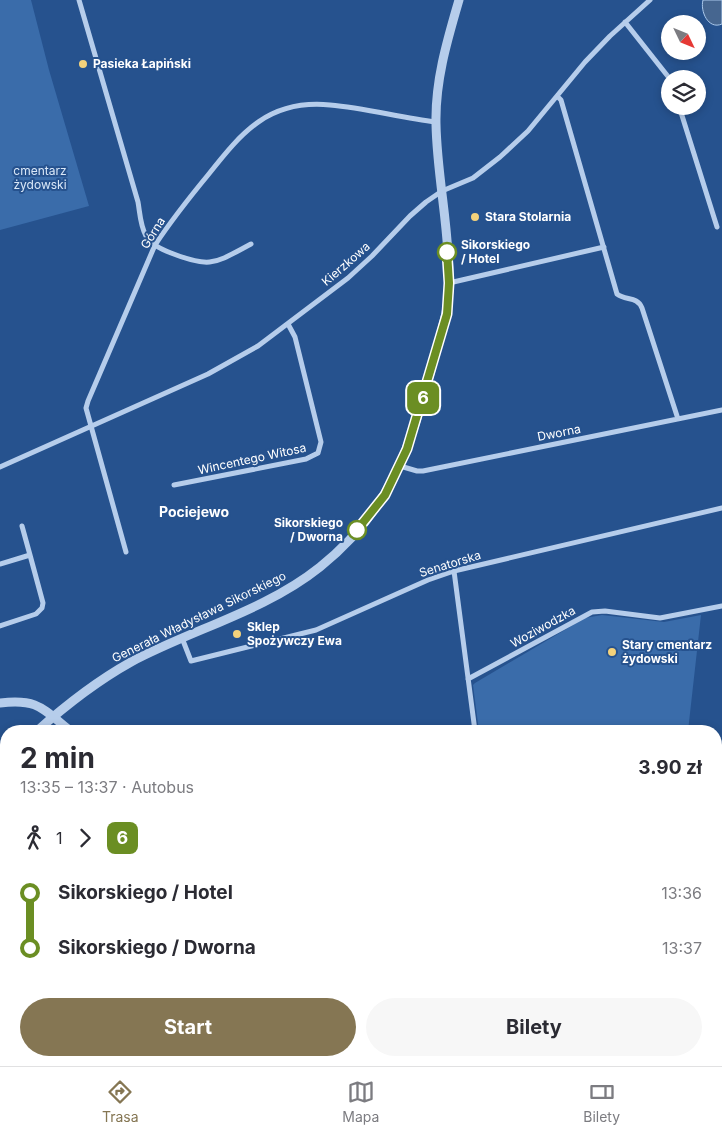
<!DOCTYPE html>
<html lang="pl">
<meta charset="utf-8">
<style>
body{margin:0;font-family:Inter,sans-serif;background:#f7f7f7;color:#2b2b33;height:100vh;display:flex;flex-direction:column;font-size:19px;white-space:nowrap}
*{box-sizing:border-box;margin:0}
p{font-size:16px;color:#7c7c81}
.icon{flex:none;width:28px;height:28px;fill:none;stroke:currentColor;stroke-width:2;stroke-linecap:round;stroke-linejoin:round}
.map{position:relative;flex:1;overflow:hidden}
.panel{position:absolute;left:0px;top:725px;width:722px;height:341px;display:flex;flex-direction:column;background:#fff;border-radius:20px 20px 0 0;box-shadow:0 2px 8px #0003}
.panel>*{flex:none}
.badge{padding:0 10px;border-radius:8px;font-size:18px;line-height:32px}
.needle{width:32px;rotate:133deg}
.buttons{position:absolute;left:661px;top:15px;display:grid;gap:10px}
.buttons a{display:grid;place-items:center;width:45px;height:45px;border-radius:50%;background:#fff;box-shadow:0 2px 8px #0003;font-size:25px}
.map>.badge{position:absolute;translate:-50% -50%;box-shadow:0 0 0 2px #fff}
.legs{display:flex;align-items:center;gap:8px;height:55px;padding:0 20px;font-size:16px}
.legs p{margin-inline-start:auto}
.head{display:flex;align-items:center;justify-content:space-between;height:85px;padding:0 20px}
h1{font-size:28px;font-weight:700;line-height:38px}
.cta{display:flex;gap:10px;margin-top:auto;padding:10px 20px}
.cta a{flex:1;height:58px;border-radius:30px;background:#857653;color:#fff;font-size:20px;font-weight:700;line-height:58px;text-align:center}
.cta a+a{background:#f7f7f7;color:#2b2b33}
ul{padding:0 20px;list-style:none}
li{display:flex;align-items:center;gap:18px;height:55px;font-size:19px}
li i{display:grid;place-items:center;width:8px;height:100%;margin:0 6px;background:currentColor}
li i::after{content:'';width:12px;height:12px;margin:-6px;border:4px solid;border-radius:50%;background:#fff}
li p{margin-inline-start:auto}
li:first-child i{background:linear-gradient(#0000 50%,currentColor 0)}
li:last-child i{background:linear-gradient(currentColor 50%,#0000 0)}
.tab-bar{display:flex;justify-content:space-around;align-items:center;height:70px;border-top:1px solid #e1e1e2;background:#fff;font-size:14px;color:#7c7c81}
.tab-bar a{display:grid;justify-items:center;gap:2px}
.tab-bar .current{color:#857653}
.map>svg:first-child{display:block}
</style>
<div class="map">
<svg width="722" height="1066" viewBox="0 0 722 1066">
<rect width="100%" height="100%" fill="#26528e"/>
<path fill="#3a6caa" d="M0,0h31l18,70 40,136 -89,24z
M602,615l62,7 37,-7 -13,116h-209l-6,-46 2,-2 110,-65z
M0,781l6,43v16l-6,-1z
M722,868v151h-6v-150z
M80,1060h90l-7,6h-82z
M207,1060h509l6,6h-524z"/>
<path fill="#466690" stroke="#aac8eb" d="M703,0h19v24c-14,6 -22,-13 -19,-24z
M716,1019h6v47h-156l-61,-6h211z
M170,1060h108l-13,6h-102z"/>
<g fill="none" stroke-linecap="round" stroke-linejoin="round">
<path stroke="#b6cdeb" stroke-width="5" d="M79,0l59,202c2,11 2,23 8,34 6,9 15,13 25,17 40,16 44,10 80,-9
M625,22l45,57
M557,96l4,4 56,194c9,7 20,2 25,14l36,111
M679,106l38,121
M449,283l155,-36
M400,466l17,5h6l299,-61
M0,467l208,-93 50,-28 90,-68 24,-22 38,-40 16,-14 16,-11 31,-13 27,-21 28,-26 57,-69 25,-26 40,-36
M174,485l132,-26 12,-6 3,-11 -26,-105 -7,-13
M22,526l8,29
M126,552l-40,-144 2,-7 67,-156c16,-24 34,-47 53,-70 34,-43 61,-76 122,-70 36,3 71,13 106,17
M0,564l30,-9 13,48 -1,5 -6,6 -36,12
M454,571l21,160
M182,638l9,23 125,-31 112,-50 26,-9 268,-63
M468,679l124,-67 13,-1 55,7 62,-12"/>
<path stroke="#b6cdeb" stroke-width="9" d="M0,703c37,-4 41,4 68,26l6,2
M37,731c29,-26 60,-50 94,-69 62,-33 134,-51 189,-95 71,-57 89,-117 112,-201 7,-28 17,-53 17,-82 1,-54 -12,-106 -13,-160 -1,-43 11,-83 23,-124
M716,749h6
M0,765l6,-6"/>
</g>
<g fill="none" stroke-linecap="round" stroke-linejoin="round">
<g stroke="#fff" stroke-width="11">
<path id="line-1" d="M357,530l28,-35 22,-46 40,-135 2,-31 -2,-31"/>
</g>
<use href="#line-1" stroke="#6b8e23" stroke-width="8"/>
</g>
<g fill="#f4d27b" stroke="#26528e" stroke-width="2">
<circle cx="83" cy="64" r="5"/>
<circle cx="475" cy="217" r="5"/>
<circle cx="237" cy="634" r="5"/>
<circle cx="612" cy="652" r="5"/>
</g>
<g fill="#fff" stroke="#6b8e23" stroke-width="2.5">
<circle cx="447" cy="252" r="9"/>
<circle cx="357" cy="530" r="9"/>
</g>
<g text-anchor="middle" stroke-width="4" stroke-linejoin="round" paint-order="stroke">
<g font-size="12" font-weight="bold" fill="#fff" stroke="#26528e" text-anchor="start">
<text x="93" y="68">Pasieka Łapiński</text>
<text x="485" y="221">Stara Stolarnia</text>
<text x="247" y="631">Sklep<tspan x="247" dy="14">Spożywczy Ewa</tspan></text>
<text x="622" y="649">Stary cmentarz<tspan x="622" dy="14">żydowski</tspan></text>
</g>
<g font-size="12" fill="#dae8f8" stroke="#26528e">
<text x="40" y="175">cmentarz<tspan x="40" dy="14">żydowski</tspan></text>
</g>
<g font-size="12" fill="#fff" stroke="#26528e">
<text transform="translate(153 233) rotate(-58)" y="4">Górna</text>
<text transform="translate(346 264) rotate(-41)" y="4">Kierzkowa</text>
<text transform="translate(559 433) rotate(-11)" y="4">Dworna</text>
<text transform="translate(252 459) rotate(-12)" y="4">Wincentego Witosa</text>
<text transform="translate(450 564) rotate(-17)" y="4">Senatorska</text>
<text transform="translate(199 617) rotate(-26)" y="4">Generała Władysława Sikorskiego</text>
<text transform="translate(543 627) rotate(-29)" y="4">Woziwodzka</text>
</g>
<g font-size="12" font-weight="bold" fill="#fff" stroke="#26528e" text-anchor="start">
<text x="461" y="249">Sikorskiego<tspan x="461" dy="14">/ Hotel</tspan></text>
<text x="343" y="527" text-anchor="end">Sikorskiego<tspan x="343" dy="14">/ Dworna</tspan></text>
</g>
<g font-size="14" font-weight="bold" fill="#fff" stroke="#26528e">
<text x="194" y="517">Pociejewo</text>
</g>
</g>
</svg>
<div class="buttons">
<a><svg class="needle" viewBox="-14 -14 28 28"><path d="M0-13l5 13h-10z" fill="#e53935"/><path d="M0 13l5-13h-10z" fill="#7c7c81"/></svg></a>
<a><svg class="icon" aria-label="layers" viewBox="0 0 24 24"><path d="M12 4l9 5-9 5-9-5zM3 14l9 5 9-5"/></svg></a>
</div>
<b class="badge" style="left:423px;top:398px;background:#6b8e23;color:#fff">6</b>
<section class="panel">
<div class="head"><div><h1>2 min</h1><p>13:35 – 13:37 · Autobus</p></div><b>3.90 zł</b></div>
<div class="legs"><svg class="icon" aria-label="walk" viewBox="0 0 24 24"><circle cx="13" cy="4" r="2"/><path d="M13 8l-2 6 4 7M11 14l-3 7M7 12l3-4h3l4 4"/></svg>1<svg class="icon" aria-label="forward" viewBox="0 0 24 24"><path d="M9 5l7 7-7 7"/></svg><b class="badge" style="background:#6b8e23;color:#fff">6</b></div>
<ul>
<li><i style="color:#6b8e23"></i><b>Sikorskiego / Hotel</b><p>13:36</p></li>
<li><i style="color:#6b8e23"></i><b>Sikorskiego / Dworna</b><p>13:37</p></li>
</ul>
<div class="cta"><a>Start</a><a>Bilety</a></div>
</section>
</div>
<nav class="tab-bar">
<a class="current"><svg class="icon" aria-label="directions" viewBox="0 0 24 24"><path d="M12 3l9 9-9 9-9-9zM9 14v-3h6M13 9l2 2-2 2"/></svg>Trasa</a>
<a><svg class="icon" aria-label="map" viewBox="0 0 24 24"><path d="M3 6l6-2 6 2 6-2v14l-6 2-6-2-6 2zM9 4v14M15 6v14"/></svg>Mapa</a>
<a><svg class="icon" aria-label="tickets" viewBox="0 0 24 24"><path d="M3 7h18v10H3zM15 7v10"/></svg>Bilety</a>
</nav>
